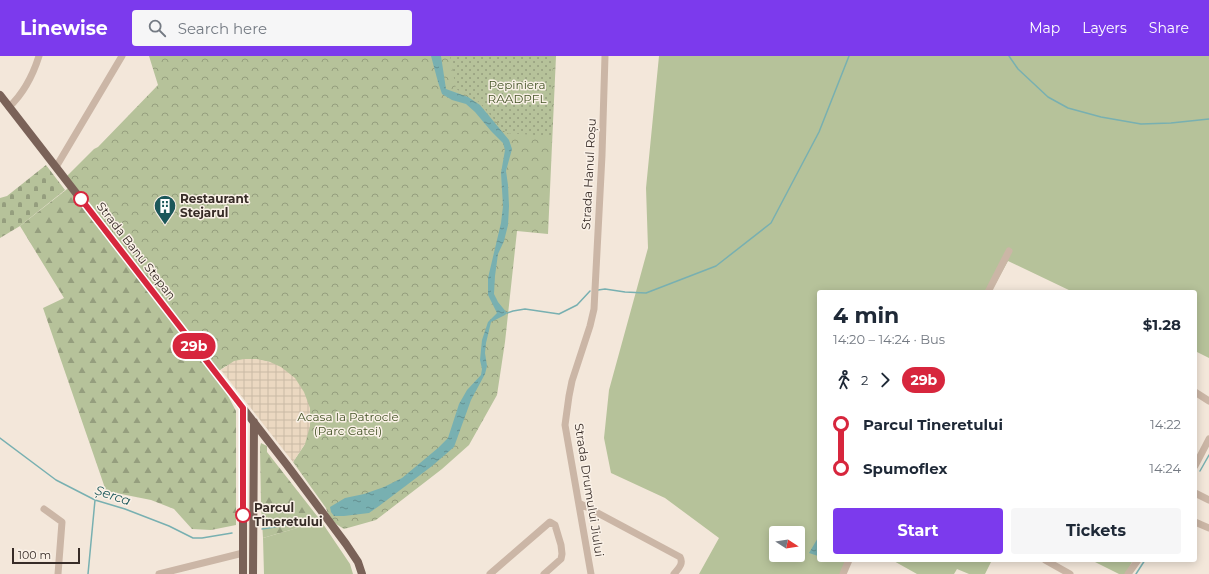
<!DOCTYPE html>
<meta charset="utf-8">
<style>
body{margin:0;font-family:Montserrat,sans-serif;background:#f6f6f7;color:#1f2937;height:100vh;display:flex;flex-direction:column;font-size:15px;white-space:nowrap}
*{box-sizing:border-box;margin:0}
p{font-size:13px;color:#747a83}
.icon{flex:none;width:22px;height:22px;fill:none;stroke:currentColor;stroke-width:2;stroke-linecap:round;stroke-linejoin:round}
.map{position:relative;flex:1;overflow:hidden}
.panel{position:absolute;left:817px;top:234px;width:380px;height:272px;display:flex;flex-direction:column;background:#fff;border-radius:4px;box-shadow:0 2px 10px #0003}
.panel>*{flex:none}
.badge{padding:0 8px;border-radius:13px;font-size:14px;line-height:26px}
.needle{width:26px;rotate:102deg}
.tools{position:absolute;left:769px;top:470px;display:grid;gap:8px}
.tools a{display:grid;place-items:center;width:36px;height:36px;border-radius:4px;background:#fff;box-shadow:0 2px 10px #0003;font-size:20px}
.scale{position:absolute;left:12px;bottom:10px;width:68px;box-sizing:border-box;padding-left:4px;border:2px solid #372c27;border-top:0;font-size:11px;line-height:14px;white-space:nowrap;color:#372c27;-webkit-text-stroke:3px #faf1e7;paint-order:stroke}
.map>.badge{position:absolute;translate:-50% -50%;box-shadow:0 0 0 2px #fff}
.legs{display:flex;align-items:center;gap:6px;height:44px;padding:0 16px;font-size:13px}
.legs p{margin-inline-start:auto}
.overview{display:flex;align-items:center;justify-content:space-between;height:68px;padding:0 16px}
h1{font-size:22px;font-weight:700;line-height:30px}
.action{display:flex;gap:8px;margin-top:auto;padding:8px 16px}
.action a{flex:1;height:46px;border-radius:4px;background:#7c3aed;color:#fff;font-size:16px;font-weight:700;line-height:46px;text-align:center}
.action a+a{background:#f6f6f7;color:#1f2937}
ul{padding:0 16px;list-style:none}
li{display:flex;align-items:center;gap:14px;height:44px;font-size:15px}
li i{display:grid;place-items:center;width:6px;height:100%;margin:0 5px;background:currentColor}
li i::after{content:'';width:10px;height:10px;margin:-5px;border:3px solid;border-radius:50%;background:#fff}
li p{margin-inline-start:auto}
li:first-child i{background:linear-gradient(#0000 50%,currentColor 0)}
li:last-child i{background:linear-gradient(currentColor 50%,#0000 0)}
header{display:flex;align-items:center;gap:24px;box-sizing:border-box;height:56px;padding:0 20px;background:#7c3aed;color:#fff}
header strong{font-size:19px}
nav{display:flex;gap:22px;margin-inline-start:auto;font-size:14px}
.search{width:280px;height:36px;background:#f6f6f7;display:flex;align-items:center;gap:10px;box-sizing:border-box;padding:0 14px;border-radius:4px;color:#747a83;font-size:15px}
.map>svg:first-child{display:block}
</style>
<header>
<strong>Linewise</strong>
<div class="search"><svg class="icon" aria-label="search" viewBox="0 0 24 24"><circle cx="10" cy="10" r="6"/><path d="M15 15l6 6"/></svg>Search here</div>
<nav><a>Map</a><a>Layers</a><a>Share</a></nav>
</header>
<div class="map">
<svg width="1209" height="518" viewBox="0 0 1209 518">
<defs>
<pattern id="forest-firs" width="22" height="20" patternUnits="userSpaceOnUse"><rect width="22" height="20" fill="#b6c29a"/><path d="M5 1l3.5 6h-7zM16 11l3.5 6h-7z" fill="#959e7e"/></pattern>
<pattern id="cemetery-stones" width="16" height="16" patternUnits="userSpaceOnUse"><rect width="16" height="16" fill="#b6c29a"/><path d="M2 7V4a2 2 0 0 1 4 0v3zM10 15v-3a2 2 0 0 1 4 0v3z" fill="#959e7e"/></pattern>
<pattern id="park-crowns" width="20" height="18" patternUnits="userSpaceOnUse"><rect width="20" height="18" fill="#b6c29a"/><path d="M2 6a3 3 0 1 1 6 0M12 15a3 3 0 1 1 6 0" fill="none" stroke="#959e7e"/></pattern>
<pattern id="garden-dots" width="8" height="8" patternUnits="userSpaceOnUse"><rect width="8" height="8" fill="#b6c29a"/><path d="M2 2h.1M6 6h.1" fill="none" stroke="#959e7e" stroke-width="1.8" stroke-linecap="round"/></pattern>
<pattern id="plaza-grid" width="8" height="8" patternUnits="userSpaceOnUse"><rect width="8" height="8" fill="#ebd8c1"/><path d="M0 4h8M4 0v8" fill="none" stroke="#cabaa6"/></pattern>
<pattern id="water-ripples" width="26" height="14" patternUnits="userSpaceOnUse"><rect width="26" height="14" fill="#78b0b1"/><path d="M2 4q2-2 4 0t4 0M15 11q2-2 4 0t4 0" fill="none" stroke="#638f90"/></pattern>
</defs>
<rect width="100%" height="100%" fill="#f3e7da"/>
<path fill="#b6c29a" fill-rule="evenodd" d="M659,0h550v302l-14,-7v-59h-122l-65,-31 -17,31h-172v268h32l-6,14h-146l20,-36 -54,-40 -54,-25 -7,-35 5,-48 39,-142 -2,-60zM776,477h22v22h-22z
M321,465l29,43 3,10h-89l-1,-36z
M892,504h100l-7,14h-16l-12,-5 -3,5h-37z
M1091,504h42l-7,14h-7z"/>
<path fill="url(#forest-firs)" d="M71,130l145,187 20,38v114l-25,5 -19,-1 -18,-20 -23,-9 -45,-9 -63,-183 21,-10 -44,-72z
M261,387l6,3v6l54,69 -58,17 -2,-33 -1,-58z"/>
<path fill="url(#cemetery-stones)" d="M46,109l19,25 -45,36 -20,12v-40l7,-2z"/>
<path fill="url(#park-crowns)" d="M149,0h407l-8,178 -31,-3 -12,111 -8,53 -28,50 -27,24 -66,51 -32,9c-10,-6 -15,-10 -18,-21l-33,-46 12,-18 -35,-82c-24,-5 -35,-3 -54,11l-151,-195 29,-29 4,-2 60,-62z"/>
<path fill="url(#garden-dots)" d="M450,0h103l-2,80 -45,-3 -27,-31 -23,-13z"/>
<path fill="url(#plaza-grid)" d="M244,303h13l13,3 11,5 14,11 9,14 6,16v18l-5,18 -12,18 -72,-92 13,-9z"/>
<path fill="url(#water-ripples)" d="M431,0h10l5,33 22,8 12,8 29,35 3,9 -6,22 2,14 1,21 -1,19 -4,16 -6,13 -3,22 -1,18 4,8 9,11 -2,2 -14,7 -5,21 -1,10 2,13 -2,8 -14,26 -17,47 -22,19 -53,40 -10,7 -25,3h-10l-3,-4 -1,-5 15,-9 19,-4 20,-7 18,-9 36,-30 10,-10 11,-34 8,-14 14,-15 1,-6 -2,-9 2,-20 6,-18 9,-9 -9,-18v-17l13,-55 2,-17 -2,-33 4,-23 -2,-7 -12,-12 -16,-19 -9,-8 -14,-4 -10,-6 -4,-12z
M819,480v18l-1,2 -9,-3z"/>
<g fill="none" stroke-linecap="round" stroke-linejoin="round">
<path stroke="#78b0b1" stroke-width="1.5" d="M1009,0l9,13 30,28 20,11 33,9 40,7 30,-1 38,-4
M598,234l7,-1 20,3 21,1 70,-27 55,-43 48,-91 30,-76
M507,257l6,-2 12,-2 34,5 18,-9 13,-14
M0,382l56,42 39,20 30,9 44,17 24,12h9l30,-5
M1200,415l9,-16
M262,473l56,-9
M88,518l7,-74
M1136,518l9,-14"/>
<path stroke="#cbb6a6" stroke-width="7" d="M9,51c15,-14 24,-32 30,-51
M56,111l66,-111
M988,236l21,-41
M1195,336l14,9
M1195,410l14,-27
M1195,437l14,7
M579,447l101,54c4,7 -2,12 -6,17
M44,453l18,13 -4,52
M1195,466l14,6
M1045,504l25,14
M159,518l84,-21
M490,518l60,-52 5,3 6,20 1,9 -1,5 -17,15
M591,518l-26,-149 4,-29 3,-15 18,-55 4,-17 8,-154 3,-99
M843,518l6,-14
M1128,518l10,-14"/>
<path stroke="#7a6258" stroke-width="8" d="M0,39l287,370 59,79 12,18 4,12
M243,518v-166
M253,518l1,-152"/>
</g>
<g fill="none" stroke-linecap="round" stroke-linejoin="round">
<g stroke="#fff" stroke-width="9">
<path id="line-1" d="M81,143l162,209v107"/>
</g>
<use href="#line-1" stroke="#d7263d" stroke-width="6"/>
</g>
<defs>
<g id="building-pin" transform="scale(1.15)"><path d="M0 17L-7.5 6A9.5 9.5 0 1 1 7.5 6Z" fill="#1b575a" stroke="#faf1e7"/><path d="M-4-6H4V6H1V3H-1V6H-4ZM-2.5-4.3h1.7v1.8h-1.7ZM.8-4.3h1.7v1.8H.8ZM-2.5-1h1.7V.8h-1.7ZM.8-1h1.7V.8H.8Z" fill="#fff"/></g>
</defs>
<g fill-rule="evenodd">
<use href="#building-pin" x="165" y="150"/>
</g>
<g fill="#fff" stroke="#d7263d" stroke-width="2">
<circle cx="81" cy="143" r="7"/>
<circle cx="243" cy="459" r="7"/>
</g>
<g text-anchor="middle" stroke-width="3" stroke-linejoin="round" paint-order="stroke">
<g font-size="12" fill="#47562a" stroke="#faf1e7">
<text x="517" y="33">Pepiniera<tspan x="517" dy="14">RAADPFL</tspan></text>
<text x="348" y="365">Acasa la Patrocle<tspan x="348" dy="14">(Parc Catei)</tspan></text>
</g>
<g font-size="12" fill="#372c27" stroke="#faf1e7">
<text transform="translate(589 118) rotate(-87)" y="4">Strada Hanul Roșu</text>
<text transform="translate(136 195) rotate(52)" y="4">Strada Banu Stepan</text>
<text transform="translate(589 434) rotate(81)" y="4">Strada Drumului Jiului</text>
</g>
<g font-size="12" font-weight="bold" fill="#372c27" stroke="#faf1e7" text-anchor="start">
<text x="180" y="147">Restaurant<tspan x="180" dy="14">Stejarul</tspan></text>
</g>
<g font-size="12" font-weight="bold" fill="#372c27" stroke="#faf1e7" text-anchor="start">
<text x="254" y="456">Parcul<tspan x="254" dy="14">Tineretului</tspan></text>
</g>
<g font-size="13" font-style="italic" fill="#1b575a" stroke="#faf1e7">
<text transform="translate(113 439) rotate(19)" y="5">Șerca</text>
</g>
</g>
</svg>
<div class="tools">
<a><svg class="needle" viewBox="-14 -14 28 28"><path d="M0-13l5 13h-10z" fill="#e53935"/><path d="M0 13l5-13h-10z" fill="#747a83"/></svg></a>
</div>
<div class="scale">100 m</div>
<b class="badge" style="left:194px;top:290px;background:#d7263d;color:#fff">29b</b>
<section class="panel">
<div class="overview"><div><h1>4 min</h1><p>14:20 – 14:24 · Bus</p></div><b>$1.28</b></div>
<div class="legs"><svg class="icon" aria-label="walk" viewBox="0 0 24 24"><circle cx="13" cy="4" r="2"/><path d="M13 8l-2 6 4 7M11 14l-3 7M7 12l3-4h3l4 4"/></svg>2<svg class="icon" aria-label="forward" viewBox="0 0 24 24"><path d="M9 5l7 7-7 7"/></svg><b class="badge" style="background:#d7263d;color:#fff">29b</b></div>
<ul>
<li><i style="color:#d7263d"></i><b>Parcul Tineretului</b><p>14:22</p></li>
<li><i style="color:#d7263d"></i><b>Spumoflex</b><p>14:24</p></li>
</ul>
<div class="action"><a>Start</a><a>Tickets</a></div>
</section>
</div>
